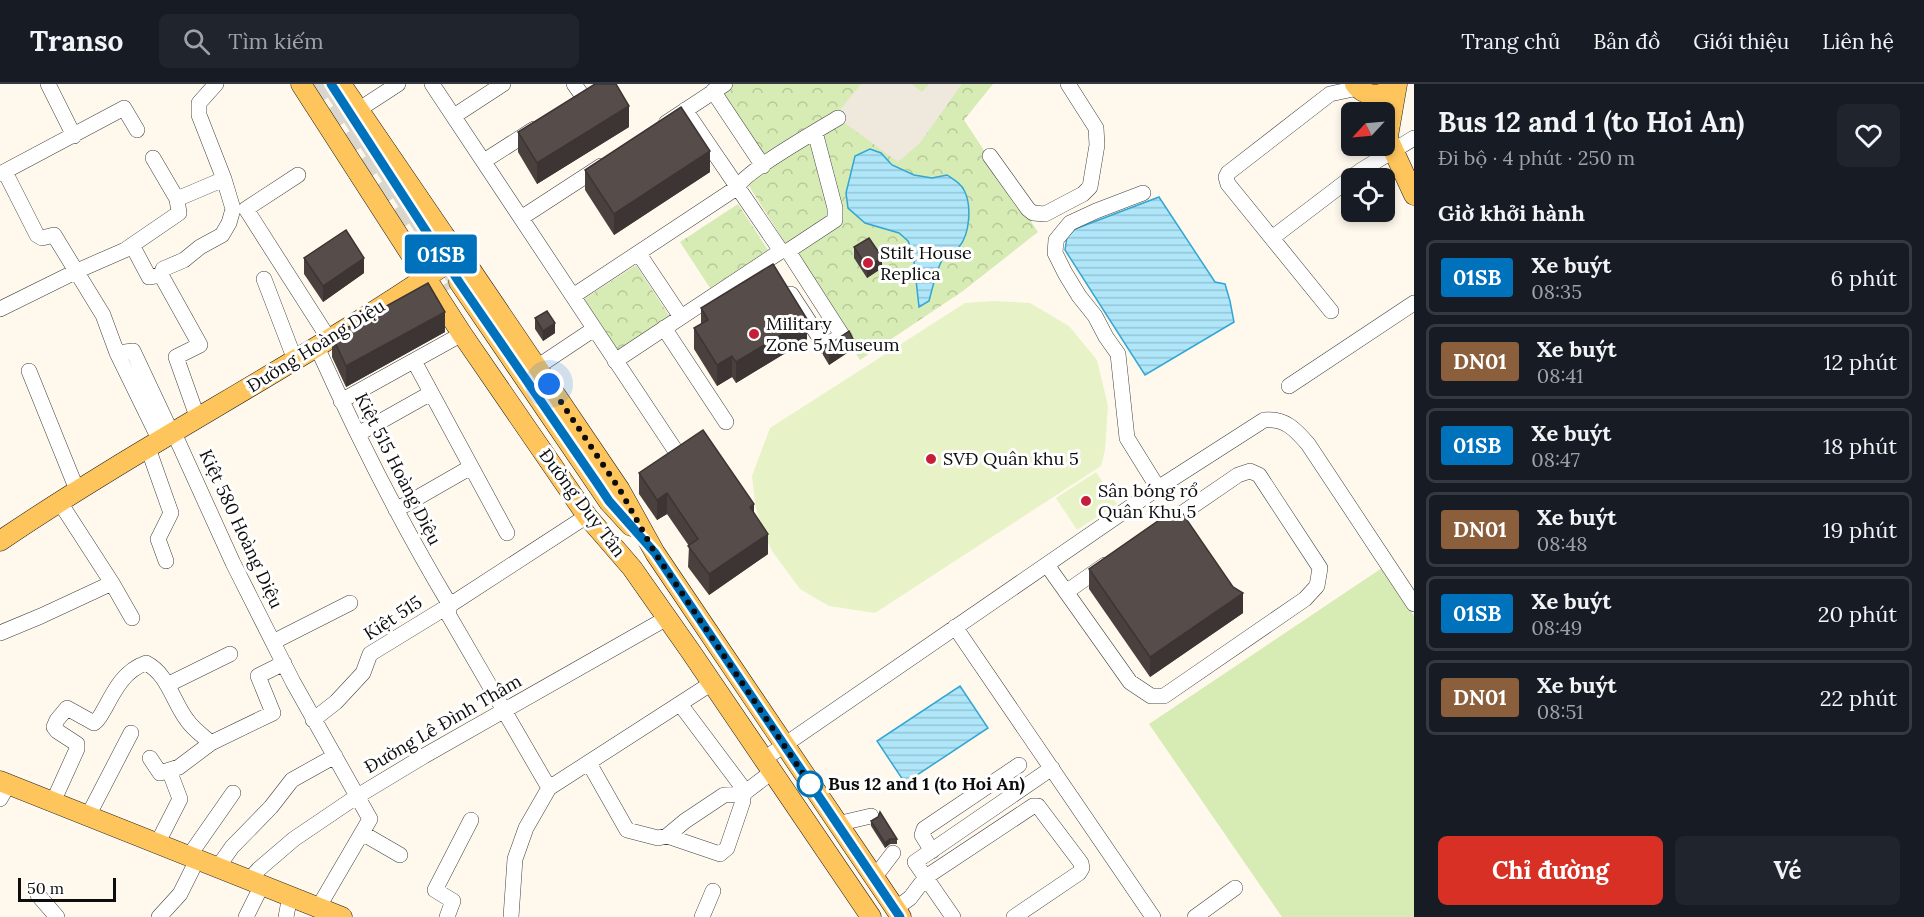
<!DOCTYPE html>
<html lang="vi">
<meta charset="utf-8">
<style>
body{margin:0;font-family:Lora,serif;background:#20242c;color:#f1f3f6;height:100vh;display:flex;flex-direction:column;font-size:22px;white-space:nowrap}
*{box-sizing:border-box;margin:0}
p{font-size:20px;color:#9ea1a6}
.icon{flex:none;width:33px;height:33px;fill:none;stroke:currentColor;stroke-width:2;stroke-linecap:round;stroke-linejoin:round}
.map{position:relative;flex:1;overflow:hidden}
.side{display:flex;flex-direction:column;background:#171b24;width:510px}
.side>*{flex:none}
.badge{padding:0 12px;border-radius:4px;font-size:21px;line-height:39px}
.needle{width:39px;rotate:244deg}
.fabs{position:absolute;left:1341px;top:18px;display:grid;gap:12px}
.fabs a{display:grid;place-items:center;width:54px;height:54px;border-radius:9px;background:#171b24;box-shadow:0 3px 9px #0003;font-size:30px}
.scale{position:absolute;left:18px;bottom:15px;width:98px;box-sizing:border-box;padding-left:6px;border:3px solid #0d0d0d;border-top:0;font-size:16px;line-height:21px;white-space:nowrap;color:#0d0d0d;-webkit-text-stroke:4px #fff;paint-order:stroke}
.you{position:absolute;width:30px;height:30px;margin:-15px;border:4px solid #fff;border-radius:50%;background:#1a73e8;box-shadow:0 0 0 9px #1a73e833}
.map>.badge{position:absolute;translate:-50% -50%;box-shadow:0 0 0 3px #fff}
h2{padding:0 24px;font-size:22px;line-height:54px}
.round{display:grid;place-items:center;flex:none;width:63px;height:63px;border-radius:9px;background:#20242c}
.headline{display:flex;align-items:center;justify-content:space-between;height:102px;padding:0 24px}
h1{font-size:28px;font-weight:800;line-height:45px}
.action{display:flex;gap:12px;margin-top:auto;padding:12px 24px}
.action a{flex:1;height:69px;border-radius:9px;background:#d93025;color:#fff;font-size:24px;font-weight:800;line-height:69px;text-align:center}
.action a+a{background:#20242c;color:#f1f3f6}
ul{padding:0;list-style:none}
li{display:flex;align-items:center;gap:18px;height:75px;margin:0 12px 9px;padding:0 12px;border:3px solid #363941;border-radius:9px}
li div{flex:1}
li b{display:block;font-size:22px}
li em{font-style:normal}
li .badge{min-width:66px;font-weight:700;text-align:center}
header{display:flex;align-items:center;gap:36px;box-sizing:border-box;height:84px;padding:0 30px;background:#171b24;border-bottom:2px solid #363941}
header strong{font-size:28px}
nav{display:flex;gap:33px;margin-inline-start:auto;font-size:21px}
.search{width:420px;height:54px;background:#20242c;display:flex;align-items:center;gap:15px;box-sizing:border-box;padding:0 21px;border-radius:9px;color:#9ea1a6;font-size:22px}
main{display:flex;flex:1;min-height:0}
.map>svg:first-child{display:block}
</style>
<header>
<strong>Transo</strong>
<div class="search"><svg class="icon" aria-label="search" viewBox="0 0 24 24"><circle cx="10" cy="10" r="6"/><path d="M15 15l6 6"/></svg>Tìm kiếm</div>
<nav><a>Trang chủ</a><a>Bản đồ</a><a>Giới thiệu</a><a>Liên hệ</a></nav>
</header>
<main>
<div class="map">
<svg width="1414" height="833" viewBox="0 0 1414 833">
<defs>
<pattern id="park-crowns" width="20" height="18" patternUnits="userSpaceOnUse" patternTransform="scale(1.5)"><rect width="20" height="18" fill="#d7ebb5"/><path d="M2 6a3 3 0 1 1 6 0M12 15a3 3 0 1 1 6 0" fill="none" stroke="#b7c89a"/></pattern>
<pattern id="water-rules" width="6" height="5" patternUnits="userSpaceOnUse" patternTransform="scale(1.5)"><rect width="6" height="5" fill="#afe6f9"/><path d="M0 2.5h6" fill="none" stroke="#95c4d4"/></pattern>
</defs>
<rect width="100%" height="100%" fill="#fff9ed"/>
<path fill="#d7ebb5" d="M1382,484l32,48v301h-132l-133,-193z"/>
<path fill="url(#park-crowns)" d="M715,0h278l-29,36 74,112 -75,59 -103,69 -113,-177 22,-14z
M738,120l30,46 -58,38 -30,-46z
M636,181l34,52 -52,34 -34,-52z"/>
<path fill="#e8f2c7" d="M993,217l37,2 39,23 28,34 11,46 -3,44 -4,16 -226,147 -46,-7 -29,-17 -28,-38 -11,-24 -6,-24 -3,-27 18,-48 195,-125z
M1096,388l21,32 -40,26 -21,-32z"/>
<path fill="#efe8dc" d="M861,0h51l10,8 7,-8h33l-42,59 -22,19 -63,-46z"/>
<path fill="url(#water-rules)" stroke="#32a6d4" stroke-width="1.5" d="M870,65l11,4 11,12 22,10 18,3 15,-3c6,4 14,8 17,15 8,15 6,44 -5,57 -4,5 -12,6 -15,10 -5,6 -13,36 -15,44l-10,6 -6,-55 -5,-11 -9,-8 -34,-10 -17,-15 -2,-15 9,-37z
M1159,113l56,85 10,2 5,17 4,21 -89,53 -80,-125 2,-13 8,-8z
M960,602l28,42 -83,55 -28,-42z"/>
<g fill="none" stroke-linecap="round" stroke-linejoin="round">
<path stroke="#dbd6cb" stroke-width="20" stroke-dasharray="20 10" stroke-linecap="butt" d="M312,0l136,206
M331,0l128,198"/>
<g stroke="#404040" stroke-width="16">
<path id="minor" d="M48,0l26,52
M432,0l243,366
M574,0l10,14
M713,7l50,75
M358,26l40,-26
M685,26l96,141
M454,32l49,-32
M666,39l59,-39
M990,72l38,53 5,4 12,1 38,-20 7,-7 7,-42 -1,-17 -28,-44
M153,74l24,41
M484,77l50,-32
M5,88l32,63 5,3 12,-3 49,80 14,38 16,-2 39,83
M0,90l124,-66 13,22
M298,91l-52,34 83,130
M1143,109l-47,18 -26,12 -14,17 -1,13 10,20 14,23 16,20 11,21 12,17 9,84 31,50
M521,134l80,-52
M1272,154l88,-67 54,-33
M132,161l17,32 12,-2
M788,167l54,84 -17,11 -34,-52
M639,170l42,63
M264,195l31,81
M573,212l165,-109c5,-14 83,-59 100,-69
M0,225l77,-38 48,-21 54,-37 -2,-14 47,-20
M1331,227l-103,-127 -2,-7 2,-4 102,-79 28,-6
M664,244l62,94
M317,263c40,89 83,175 133,258
M117,269l43,88
M414,277l93,172
M615,277l166,-110h7l47,-31v-12l-20,-76
M537,283l57,-38
M29,287l48,119
M1289,302l125,-83
M341,317l121,-67
M198,335l-22,-62 24,-12 -39,-70 2,-6 21,-9 16,-13 22,-12 7,-12 4,-14 -9,-30 -25,-64v-12l17,-19
M174,349l59,130 60,119 77,137 -52,89
M358,350l73,-41
M148,364l23,65 -13,26 8,22
M59,417l53,82 20,35
M396,426l75,-43
M1047,481l83,117 21,14h13l141,-97 12,-13 3,-18 -61,-93 -9,-4 -12,4 -73,50
M1066,508l39,-27
M450,521l-2,9 101,174
M955,543l198,290
M0,549l41,-17 71,-33
M273,558l77,-39
M167,601l63,-31
M680,620l66,88
M313,636l23,-18 27,-29 7,-19 80,-49 137,-89
M150,674l10,15 19,-6 32,-24 62,-30 -15,-37 26,-13
M764,675l394,-271 106,-68c21,-2 31,9 44,24l106,160
M589,679l38,67 31,8 9,-2 53,18 7,-6 16,-47v-7l30,-23
M0,715l8,-14
M53,718l24,-53v-5l-20,-13 -3,-4 3,-7 10,-12 27,15c6,-4 7,-9 11,-15 10,-19 20,-38 41,-45 22,11 27,39 41,57 6,9 16,16 24,23
M88,732l43,-83
M837,740l34,-8
M362,749l38,22
M667,752l18,-15 39,-26 19,-1
M157,760l23,-45 -11,-29
M932,767l-10,-16 2,-6 95,-64
M189,772l44,-63
M218,783l14,-20 39,-40 21,-27 43,-24
M874,794l19,-25
M249,796l10,-11 35,-30 62,-42 68,-41 243,-138
M38,811l19,22
M895,825l15,-11 16,-21 107,-71h5l43,57 1,5 -3,5 -65,44
M159,833l21,-23 17,-34
M246,833l16,-32
M286,833l4,-21
M447,833l6,-16 -18,-11 36,-70
M511,833l4,-58 11,-31 23,-40 163,-105
M702,833l11,-26
M953,833l-38,-55 137,-94
M1195,833l40,-29"/>
</g>
<g stroke="#1e1e1e" stroke-width="21">
<path id="major" d="M301,0l161,250 125,182 45,52 59,84 180,265
M341,0l103,151 27,35 149,220 35,63 246,364
M1355,0c10,14 30,14 41,0
M1384,46l30,65
M1388,52l9,-52
M459,198l150,220 22,24
M0,457c149,-101 311,-183 459,-286
M0,697l342,136"/>
</g>
<use href="#minor" stroke="#fff" stroke-width="15"/>
<use href="#major" stroke="#ffc55d" stroke-width="20"/>
</g>
<path fill="#4a413f" d="M629,43l-92,57 -19,-32v-20z
M585,86l125,2 -96,63 -29,-45z
M854,163l28,21 -15,10 -13,-20z
M304,174l60,15 -41,29 -19,-28z
M701,224l106,32 -71,43 -4,-6 -15,9 -23,-37v-21l7,-4z
M535,234l20,15 -12,8 -8,-12z
M445,248l-99,55 -14,-30v-21z
M823,261l30,4 -24,16 -6,-10z
M639,389l115,40 14,41 -59,41 -21,-28 1,-21 -22,-32 -10,6 -18,-26z
M1089,485l154,44 -93,64 -61,-88z
M871,737l26,18v5h-7l-5,4 -14,-22z"/>
<path fill="#3c3533" d="M629,22v21l-92,57v-21z
M710,67v21l-96,63v-21z
M882,173v11l-15,10v-11z
M364,174v15l-41,29v-16z
M445,228v20l-99,55v-21z
M807,235v21l-71,43v-21z
M555,239v10l-12,8v-10z
M853,255v10l-24,16v-11z
M732,272v21l-15,9v-21z
M667,409v21l-10,6v-20z
M754,420v21l-4,-18z
M768,450v20l-59,41v-21z
M1243,509v20l-93,64v-20z
M890,755v5l-5,4v-5z"/>
<path fill="#564c49" stroke="#3c3533" stroke-width="1.5" d="M595,0h21l13,22 -92,57 -19,-31z
M681,23l29,44 -96,63 -29,-44z
M346,146l18,28 -41,28 -19,-28z
M869,154l13,19 -15,10 -13,-20z
M773,180l34,55 -71,43 -4,-6 -15,9 -23,-37 14,-8 -7,-12z
M428,199l17,29 -99,54 -14,-30z
M547,227l8,12 -12,8 -8,-13z
M849,247l4,8 -24,15 -6,-9 7,-1z
M703,346l51,74 -4,3 18,27 -59,40 -21,-28 10,-7 -31,-46 -10,7 -18,-27z
M1178,423l55,80 10,6 -93,64 -61,-88z
M880,728l17,27h-7l-5,4 -14,-22 7,-4z"/>
<g fill="none" stroke-linecap="round" stroke-linejoin="round">
<g stroke="#fff" stroke-width="14">
<path id="line" d="M331,0l128,198 138,201 12,18 46,52 245,364"/>
</g>
<use href="#line" stroke="#0072bc" stroke-width="9"/>
<path stroke="#0d0d0d" stroke-width="6" stroke-dasharray="0 10.8" d="M549,300l71,106 35,63 157,234 -2,-3"/>
</g>
<g fill="#c41e39" stroke="#fff" stroke-width="2">
<circle cx="868" cy="179" r="6"/>
<circle cx="754" cy="250" r="6"/>
<circle cx="931" cy="375" r="6"/>
<circle cx="1086" cy="417" r="6"/>
</g>
<circle fill="#fff" stroke="#0072bc" stroke-width="3" cx="810" cy="700" r="12"/>
<g text-anchor="middle" stroke-width="6" stroke-linejoin="round" paint-order="stroke">
<g font-size="18" fill="#0d0d0d" stroke="#fff" text-anchor="start">
<text x="880" y="175">Stilt House<tspan x="880" dy="21">Replica</tspan></text>
<text x="766" y="246">Military<tspan x="766" dy="21">Zone 5 Museum</tspan></text>
<text x="943" y="381">SVĐ Quân khu 5</text>
<text x="1098" y="413">Sân bóng rổ<tspan x="1098" dy="21">Quân Khu 5</tspan></text>
</g>
<g font-size="18" fill="#0d0d0d" stroke="#fff">
<text transform="translate(316 262) rotate(-32)" y="6">Đường Hoàng Diệu</text>
<text transform="translate(398 385) rotate(63)" y="6">Kiệt 515 Hoàng Diệu</text>
<text transform="translate(582 419) rotate(53)" y="6">Đường Duy Tân</text>
<text transform="translate(241 445) rotate(65)" y="6">Kiệt 580 Hoàng Diệu</text>
<text transform="translate(393 534) rotate(-33)" y="6">Kiệt 515</text>
<text transform="translate(443 640) rotate(-30)" y="6">Đường Lê Đình Thâm</text>
</g>
<g font-size="18" font-weight="bold" fill="#0d0d0d" stroke="#fff" text-anchor="start">
<text x="828" y="706">Bus 12 and 1 (to Hoi An)</text>
</g>
</g>
</svg>
<div class="fabs">
<a><svg class="needle" viewBox="-14 -14 28 28"><path d="M0-13l5 13h-10z" fill="#e53935"/><path d="M0 13l5-13h-10z" fill="#9ea1a6"/></svg></a>
<a><svg class="icon" aria-label="locate" viewBox="0 0 24 24"><circle cx="12" cy="12" r="6"/><path d="M12 2v4M12 18v4M2 12h4M18 12h4"/></svg></a>
</div>
<div class="scale">50 m</div>
<div class="you" style="left:549px;top:300px"></div>
<b class="badge" style="left:441px;top:170px;background:#0072bc;color:#fff">01SB</b>
</div>
<section class="side">
<div class="headline"><div><h1>Bus 12 and 1 (to Hoi An)</h1><p>Đi bộ · 4 phút · 250 m</p></div><a class="round"><svg class="icon" aria-label="heart" viewBox="0 0 24 24"><path d="M12 20l-8-8c-3-5 5-10 8-4 3-6 11-1 8 4z"/></svg></a></div>
<h2>Giờ khởi hành</h2>
<ul>
<li><span class="badge" style="background:#0072bc;color:#fff">01SB</span><div><b>Xe buýt</b><p>08:35</p></div><em>6 phút</em></li>
<li><span class="badge" style="background:#8b5e3c;color:#fff">DN01</span><div><b>Xe buýt</b><p>08:41</p></div><em>12 phút</em></li>
<li><span class="badge" style="background:#0072bc;color:#fff">01SB</span><div><b>Xe buýt</b><p>08:47</p></div><em>18 phút</em></li>
<li><span class="badge" style="background:#8b5e3c;color:#fff">DN01</span><div><b>Xe buýt</b><p>08:48</p></div><em>19 phút</em></li>
<li><span class="badge" style="background:#0072bc;color:#fff">01SB</span><div><b>Xe buýt</b><p>08:49</p></div><em>20 phút</em></li>
<li><span class="badge" style="background:#8b5e3c;color:#fff">DN01</span><div><b>Xe buýt</b><p>08:51</p></div><em>22 phút</em></li>
</ul>
<div class="action"><a>Chỉ đường</a><a>Vé</a></div>
</section>
</main>
